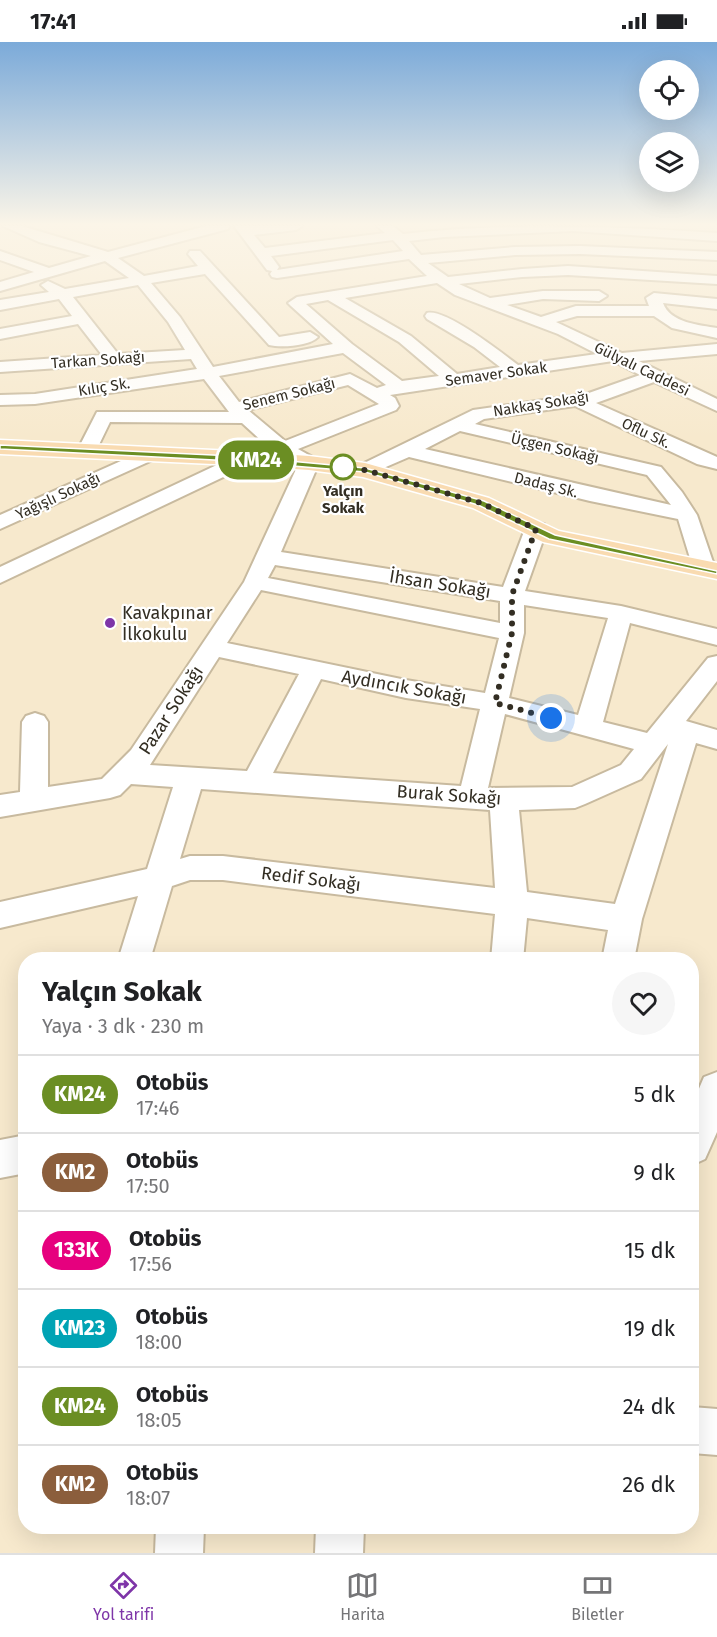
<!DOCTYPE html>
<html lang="tr">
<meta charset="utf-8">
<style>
body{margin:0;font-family:"Fira Sans",sans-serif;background:#f6f6f6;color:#202124;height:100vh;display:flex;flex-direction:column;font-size:22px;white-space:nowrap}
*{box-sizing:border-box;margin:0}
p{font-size:20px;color:#757577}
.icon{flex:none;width:33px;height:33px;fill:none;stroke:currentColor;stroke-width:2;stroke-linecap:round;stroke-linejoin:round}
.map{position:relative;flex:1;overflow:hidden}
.sheet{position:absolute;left:18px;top:910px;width:681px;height:582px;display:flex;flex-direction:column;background:#fff;border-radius:24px;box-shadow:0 6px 24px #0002}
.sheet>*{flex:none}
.badge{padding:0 12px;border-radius:20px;font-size:21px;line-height:39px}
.tools{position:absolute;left:639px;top:18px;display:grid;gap:12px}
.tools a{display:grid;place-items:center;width:60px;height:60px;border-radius:50%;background:#fff;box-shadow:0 6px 24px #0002;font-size:30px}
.you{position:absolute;width:30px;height:30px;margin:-15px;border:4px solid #fff;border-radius:50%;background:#1a73e8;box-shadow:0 0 0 9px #1a73e833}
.map>.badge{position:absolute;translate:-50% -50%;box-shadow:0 0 0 3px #fff}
.round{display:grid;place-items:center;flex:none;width:63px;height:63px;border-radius:32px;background:#f6f6f6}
.headline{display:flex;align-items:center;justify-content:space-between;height:102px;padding:0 24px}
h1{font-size:28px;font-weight:700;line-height:45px}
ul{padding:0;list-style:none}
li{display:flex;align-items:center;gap:18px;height:78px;padding:0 24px;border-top:2px solid #e0e0e0}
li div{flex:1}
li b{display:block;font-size:22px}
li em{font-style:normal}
li .badge{min-width:66px;font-weight:700;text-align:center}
.status{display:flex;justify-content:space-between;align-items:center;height:42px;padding:0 30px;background:#fff;direction:ltr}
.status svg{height:16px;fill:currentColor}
.tabs{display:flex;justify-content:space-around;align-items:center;height:84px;border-top:2px solid #e0e0e0;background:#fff;font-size:16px;color:#757577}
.tabs a{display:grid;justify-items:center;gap:3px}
.tabs .selected{color:#7e35a8}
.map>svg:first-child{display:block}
</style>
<div class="status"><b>17:41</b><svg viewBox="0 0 49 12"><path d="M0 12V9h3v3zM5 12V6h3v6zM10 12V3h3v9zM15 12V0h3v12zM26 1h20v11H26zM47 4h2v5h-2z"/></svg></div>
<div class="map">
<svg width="717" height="1511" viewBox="0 0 717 1511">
<rect width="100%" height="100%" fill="#f7e9cd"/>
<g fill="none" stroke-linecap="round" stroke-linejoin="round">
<g stroke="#c8ba9f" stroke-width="4">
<path id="minor" d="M3,184h19l86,26 98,-26h23l-1,3 -110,29 26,18 54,-10 -10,-12 2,-3h10l79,86 31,-5 8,5c-8,9 -37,11 -49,8l-64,-71 -54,9 29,34 33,50 120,-23 -42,-38 -3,-3 9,-6 130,-21 -18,-17 -132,19 -5,-1 -2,-3 2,-3 -5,-1 -33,-44h68l-6,4 -42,5 11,13 120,-15 -8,-7h16l10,8c104,-12 209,-8 314,-1v8l-144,-10 -129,6 -35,4 12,14 94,-8 65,-1 137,6v8l-137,-6 -65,1 -87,8 20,14 74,-8 46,-3 149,10v8l-149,-9 -46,2 -63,7 31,14 53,-7h56l8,5 -8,5 -56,-2 -36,6 34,12 35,-11h73l-3,-8 8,-5 63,6v10l-54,-6c7,20 37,22 54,25v10l-45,-10 -18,-12h-77l-21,6 66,31 95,-9v10l-78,7 78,38v12l-63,-29 -58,21 121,54v12l-20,-5 -122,-58 -91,13 -9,5 186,43 21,25 15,23 18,53 -3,5 -8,2 -8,-2 -3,-5 -15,-49 -88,-18 -181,-44 -44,19 -7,-2 -3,-4 3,-4 115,-56 113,-16 54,-19 -27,-14 -223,34 5,3 4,8 -3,4 -98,39 18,10 3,4 -38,89 222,35 22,-58 3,-5 8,-1 8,1 3,5 -22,62 96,15 96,23v16l-87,-22 -27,99 44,11 61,-75 9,-2v25l-31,40 31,9v19l-21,-6 -54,176 -8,41h-32l6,-30 -81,-12 -4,42h-32l4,-46 -272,-34h-33l-18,6 -22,74h-32l20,-64 -138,32v-26l147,-33 26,-82 -42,-3 -11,11 -10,3 -110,19v-22l20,-3 2,-70 4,-6 9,-3 9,3 4,6v65l54,-8 29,-29 113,-168 54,-117 -23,-12 -33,-30 -132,-1 -16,33h-14l-3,-4 20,-39h132l-25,-33 -169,25 -35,1v-10l35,-1 162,-25 -6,-10 -191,13v-10l102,-7 -24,-31 -78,15v-10l72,-13 -13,-17 -59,11v-10l49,-8 -8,-7 7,-4 17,8 64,-11 -24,-17 -105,30v-9l34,-10 -34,-12v-9l49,17 42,-12 -52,-14zM393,198l10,11 -126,19 2,-3 -8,-11zM437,241l18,12 103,39 39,20 -79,11c-16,-12 -73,-57 -91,-52l-2,3 2,3 47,28 26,20 -43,7 -46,-38 -66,-38zM138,243l30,37 17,28 -67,4 -45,-57zM328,258l71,42 40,34 -37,5 -50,-37 -46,-40zM343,311l43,32 -9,3 -27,-14 -111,28 -20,-26zM348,343l31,19 -94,37 -37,-31zM460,389l187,44 24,30 -246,-56zM275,523l225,36v22l-232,-45zM261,548l238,48 -14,55 -79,-13 -179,-37zM524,563l84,13 -30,97 -69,-17 15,-65zM219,615l80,17 -52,97 -97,-6zM321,637l85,19 74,11 -19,77 -188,-13zM505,672l129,35 -13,16 -49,22 -84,1zM668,702l-53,160 -88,-12 -8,-82 56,-2 10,-4 56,-25zM201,747l289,21 5,78 -272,-32h-33l-10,3z
M150,406l7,2 3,4 -3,4 -157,71v-14z
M234,410l7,2 3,4 -8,13 -236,112v-16l221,-104 6,-9z
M717,1030v60l-12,27 -13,6v-60l12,-28z
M26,1093v38l-26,5v-38z
M692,1365l25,2v46l-25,-2z
M156,1485h48l-1,26h-48z
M316,1485h48l-1,26h-48z"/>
</g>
<g stroke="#fff" stroke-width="3">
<path id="major" d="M0,398l234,11 75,5 56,7 124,35 70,33 158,32v16l-174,-37 -70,-34 -110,-31 -54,-7 -75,-5 -234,-11z"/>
</g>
<use href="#minor" fill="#fff" fill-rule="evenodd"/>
<use href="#major" fill="#f9dbb1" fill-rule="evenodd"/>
</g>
<linearGradient id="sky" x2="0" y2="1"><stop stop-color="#7baad9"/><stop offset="0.46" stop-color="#fbf5e8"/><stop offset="1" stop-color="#fbf5e8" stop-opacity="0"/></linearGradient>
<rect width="717" height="396" fill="url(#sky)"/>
<path fill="#6b8e23" stroke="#fff" stroke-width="1.5" d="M0,403l234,11 131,12 119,33 71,34 162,36v3l-168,-35 -71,-34 -113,-33 -131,-11 -234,-12z"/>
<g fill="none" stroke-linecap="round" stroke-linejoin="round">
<path stroke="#332e23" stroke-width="6" stroke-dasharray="0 10.8" d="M343,425l22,3 116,33 55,26 -24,66v38l-17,70 56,15"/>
</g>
<circle fill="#fff" stroke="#6b8e23" stroke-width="3" cx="343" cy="425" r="12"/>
<circle fill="#7e35a8" stroke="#fff" stroke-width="2" cx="110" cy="581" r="6"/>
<g text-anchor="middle" stroke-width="4.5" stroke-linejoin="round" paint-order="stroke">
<g font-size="15" fill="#332e23" stroke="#fff">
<text transform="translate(98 318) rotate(-4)" y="5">Tarkan Sokağı</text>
<text transform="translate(642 327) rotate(26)" y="5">Gülyalı Caddesi</text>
<text transform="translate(496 332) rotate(-8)" y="5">Semaver Sokak</text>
<text transform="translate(104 345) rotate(-9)" y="5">Kılıç Sk.</text>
<text transform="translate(289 352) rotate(-14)" y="5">Senem Sokağı</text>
<text transform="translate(541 362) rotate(-9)" y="5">Nakkaş Sokağı</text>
<text transform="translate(646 391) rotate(25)" y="5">Oflu Sk.</text>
<text transform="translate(555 406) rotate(13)" y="5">Üçgen Sokağı</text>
<text transform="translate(546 443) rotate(14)" y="5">Dadaş Sk.</text>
<text transform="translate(58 454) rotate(-25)" y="5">Yağışlı Sokağı</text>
</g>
<g font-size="15" font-weight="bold" fill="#332e23" stroke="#fff">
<text x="343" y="454">Yalçın<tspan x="343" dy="17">Sokak</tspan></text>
</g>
<g font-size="18" fill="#332e23" stroke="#fff">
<text transform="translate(440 542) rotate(9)" y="6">İhsan Sokağı</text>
<text transform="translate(404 645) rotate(10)" y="6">Aydıncık Sokağı</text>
<text transform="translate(171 668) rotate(-57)" y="6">Pazar Sokağı</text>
<text transform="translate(449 753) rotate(4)" y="6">Burak Sokağı</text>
<text transform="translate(311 837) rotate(7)" y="6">Redif Sokağı</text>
</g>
<g font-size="18" fill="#332e23" stroke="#fff" text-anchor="start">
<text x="122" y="577">Kavakpınar<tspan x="122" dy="21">İlkokulu</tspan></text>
</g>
</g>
</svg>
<div class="tools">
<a><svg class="icon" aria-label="locate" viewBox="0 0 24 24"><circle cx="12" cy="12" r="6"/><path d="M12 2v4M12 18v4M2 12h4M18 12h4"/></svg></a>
<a><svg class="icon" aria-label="layers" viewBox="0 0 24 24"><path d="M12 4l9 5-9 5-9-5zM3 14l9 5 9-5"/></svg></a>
</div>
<div class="you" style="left:551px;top:676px"></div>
<b class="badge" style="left:256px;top:418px;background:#6b8e23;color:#fff">KM24</b>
<section class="sheet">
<div class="headline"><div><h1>Yalçın Sokak</h1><p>Yaya · 3 dk · 230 m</p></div><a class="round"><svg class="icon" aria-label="heart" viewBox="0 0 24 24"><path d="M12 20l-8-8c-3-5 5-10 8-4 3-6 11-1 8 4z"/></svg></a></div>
<ul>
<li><span class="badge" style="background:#6b8e23;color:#fff">KM24</span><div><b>Otobüs</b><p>17:46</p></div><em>5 dk</em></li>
<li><span class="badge" style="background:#8b5e3c;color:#fff">KM2</span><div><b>Otobüs</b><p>17:50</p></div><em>9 dk</em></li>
<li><span class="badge" style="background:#e6007e;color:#fff">133K</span><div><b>Otobüs</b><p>17:56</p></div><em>15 dk</em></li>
<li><span class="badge" style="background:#00a3b4;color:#fff">KM23</span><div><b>Otobüs</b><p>18:00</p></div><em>19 dk</em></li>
<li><span class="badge" style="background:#6b8e23;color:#fff">KM24</span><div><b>Otobüs</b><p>18:05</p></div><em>24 dk</em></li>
<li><span class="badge" style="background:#8b5e3c;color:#fff">KM2</span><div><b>Otobüs</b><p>18:07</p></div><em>26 dk</em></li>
</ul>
</section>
</div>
<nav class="tabs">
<a class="selected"><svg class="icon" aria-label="directions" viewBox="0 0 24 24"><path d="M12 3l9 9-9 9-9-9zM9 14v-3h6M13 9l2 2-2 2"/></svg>Yol tarifi</a>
<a><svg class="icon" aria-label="map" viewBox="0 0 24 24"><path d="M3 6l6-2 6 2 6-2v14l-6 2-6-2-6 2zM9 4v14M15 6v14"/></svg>Harita</a>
<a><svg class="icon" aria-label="tickets" viewBox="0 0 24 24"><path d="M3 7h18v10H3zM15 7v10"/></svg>Biletler</a>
</nav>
